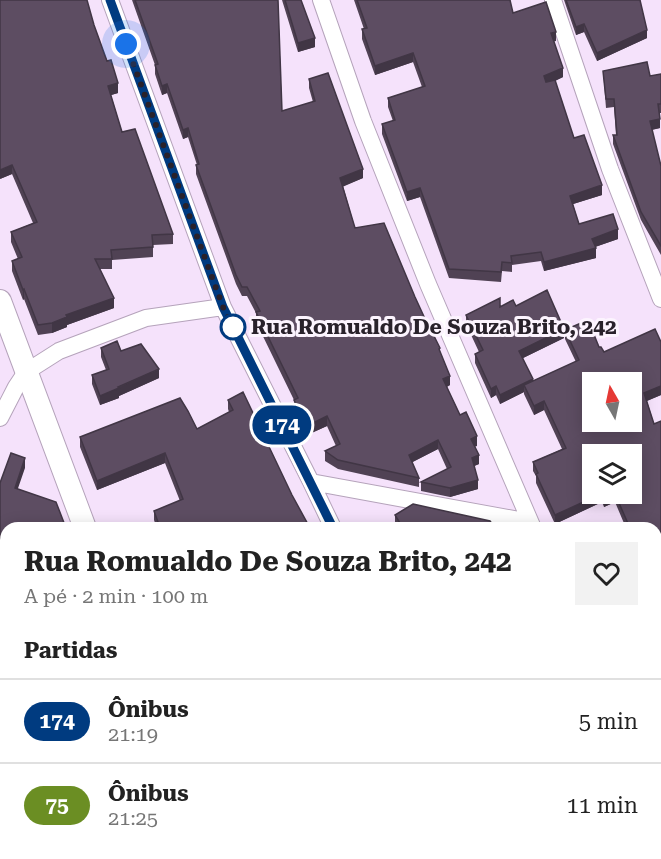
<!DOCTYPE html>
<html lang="pt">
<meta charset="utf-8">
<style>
body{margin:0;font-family:"Roboto Serif",serif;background:#f2f2f2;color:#222;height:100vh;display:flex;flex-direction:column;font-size:22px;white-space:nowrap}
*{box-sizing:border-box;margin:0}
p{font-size:20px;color:#767676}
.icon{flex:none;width:33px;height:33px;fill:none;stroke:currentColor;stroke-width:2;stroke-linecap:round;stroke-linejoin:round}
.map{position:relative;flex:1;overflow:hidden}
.details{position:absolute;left:0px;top:522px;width:662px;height:338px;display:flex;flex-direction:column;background:#fff;border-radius:18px 18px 0 0;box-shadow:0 3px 15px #0003}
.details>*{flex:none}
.badge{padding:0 12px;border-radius:20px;font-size:21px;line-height:39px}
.needle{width:39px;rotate:351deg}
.buttons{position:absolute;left:582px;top:372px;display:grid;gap:12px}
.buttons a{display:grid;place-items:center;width:60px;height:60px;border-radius:0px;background:#fff;box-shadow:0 3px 15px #0003;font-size:30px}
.you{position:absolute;width:30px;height:30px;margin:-15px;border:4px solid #fff;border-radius:50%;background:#1a73e8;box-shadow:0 0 0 9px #1a73e833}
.map>.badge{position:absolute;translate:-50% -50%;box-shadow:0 0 0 3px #fff}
h2{padding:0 24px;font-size:22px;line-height:54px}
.round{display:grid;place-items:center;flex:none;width:63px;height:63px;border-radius:0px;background:#f2f2f2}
.head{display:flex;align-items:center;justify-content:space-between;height:102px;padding:0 24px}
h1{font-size:28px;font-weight:700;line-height:45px}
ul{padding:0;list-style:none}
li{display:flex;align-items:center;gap:18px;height:84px;padding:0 24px;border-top:2px solid #e0e0e0}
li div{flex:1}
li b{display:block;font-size:22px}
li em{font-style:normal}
li .badge{min-width:66px;font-weight:700;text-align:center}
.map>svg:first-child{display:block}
</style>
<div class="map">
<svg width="661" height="859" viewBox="0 0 661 859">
<rect width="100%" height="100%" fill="#f5e2fb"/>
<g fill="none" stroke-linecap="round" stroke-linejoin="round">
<g stroke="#b5a3bb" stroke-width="18">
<path id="street" d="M110,0l113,307 88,175 22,46
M321,0l42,121 65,163 105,244
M553,0l57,169 51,130
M0,418l16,-31 10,-15 33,-21 87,-33 77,-11
M311,482l219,40
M656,752l5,10
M486,854l3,5
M49,859l2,-5
M415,859l15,-5"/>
</g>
<g stroke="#b5a3bb" stroke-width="24">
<path id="secondary" d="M0,301l85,227
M209,854l2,5"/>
</g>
<use href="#street" stroke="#fff" stroke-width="16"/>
<use href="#secondary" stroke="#fff" stroke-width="22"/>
</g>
<path fill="#504254" d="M132,0h146l4,111 31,-9 -4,-14v-9l54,99 -20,8 12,42 60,69 25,56 10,32 -3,2 13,28 17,31h-2l4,18 -5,2 4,23 -28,8 -29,-6v-9l26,-13 -9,-20 -26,13 7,16v9l-81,-18 -13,-8v-10l11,-5 -9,-20 -20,9 -13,-26v-9l-38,-78v-9l-9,-17h-5l-6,-12 -40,-110v-9h1l-9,-28 -5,2 -16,-46 -5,2 -7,-21v-9z
M282,0h19l14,47 -17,5z
M354,0h156l3,13 43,28h-2l9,36 -8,4 19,57 28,57 -29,9 6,20 39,15 -23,8 1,11 -52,13 -3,-10 -29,4v7l-10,-1 -1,11 -52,-4 -29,-81 -13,4 -25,-67v-10l11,-3 -5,-14v-9l34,-11 -9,-25 -38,13 -13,-36v-10h2z
M564,0h76l7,38 -50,23 -13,-29 -8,3z
M94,25l24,68 -7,2 11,37 51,102v10l-20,1v12l-41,3v9h-12l14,39 -47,17v2l-15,6 -14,2 -14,-36 -1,1 -11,-29v-10l6,-2 -7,-17v-10l22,-9 -21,-49 -12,5z
M603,71l47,5 11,-2v39h-2l1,15 -8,2 9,36v89l-20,-35 -28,-76v-9h3l-2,-28 -8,1z
M516,306l48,32 -41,20 10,23 43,-19 -11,-23v-9l34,17 5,5 57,-10v53l-14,6 7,23 7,-2v137l-5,3v-34h-30l-11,-26 -11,5 -2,-5 -47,22 -19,-41v-7l-3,-5v-9l29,-13 -18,-39 -10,5 -10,-21v-2l-24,12 -4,-9 -5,3 -16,-35v-9l4,-2 -13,-28v-9l34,-8z
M101,348l20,3 38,27 -40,18v2l-19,7 -8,-21v-9l14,-5 -5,-13z
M228,400l64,95 -137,28 -1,-3v-9l26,-10 -15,-38 -68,27 -17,-43v-10l117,-8 32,-17 -1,-3z
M395,515l100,13h-98l-2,-3z
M656,669l5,11v46l-5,-11z
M507,854h129l25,5h-151z"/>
<path fill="#413645" d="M584,24v8l-8,3v-8z
M647,30v8l-50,23v-8z
M556,32v9l-5,1v-9z
M315,38v9l-17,5v-9z
M413,53v9l-38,13v-9z
M563,68v9l-19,9v-10z
M118,83v10l-10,3v-10z
M167,84v9l-5,2v-9z
M660,119v9l-10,2v-9z
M188,128v9l-5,2v-9z
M12,165v9l-12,5v-9z
M363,169v9l-23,10v-10z
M602,185v10l-32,10v-9z
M420,188v9l-13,4v-9z
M618,229v10l-26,9v-9z
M596,248v10l-52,13v-9z
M24,289v10l-1,1v-10z
M114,298v10l-47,17v2l-15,6v-10l14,-8z
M564,329v9l-45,22v-9z
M159,369v9l-40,18v2l-19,7v-9z
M450,376v9l-7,3v-9z
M533,379v9l-9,-3v7l-24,12v-9z
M496,386v9l-5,3v-9z
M661,386v9l-17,7v-9z
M544,401v9l-10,5v-9z
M327,416v10l-20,9v-9z
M477,436v10l-6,2v-9z
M438,440v9l-29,15v-9z
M165,453v10l-68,27v-9z
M479,455v9l-7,3v-9z
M25,458v10l-10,29v-9z
M478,480v9l-28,8v-9z
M601,494h1v8l-47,22v-9z
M615,494v8l-11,5v-9z
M661,550v9l-5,3v-9z
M661,648v10l-5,2v-9z
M21,854h3l-2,5h-3z
M321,854h19l-11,5h-19z"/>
<path fill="#5d4d62" stroke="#413645" stroke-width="1.5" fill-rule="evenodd" d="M0,0h87l7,25 13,36 4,-1 7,23 -10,3 14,46 13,-3 38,105 -21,1 1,12 -42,3 1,9h-17l19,39 -48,17 1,2 -15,6 -14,2 -14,-36 -1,1 -11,-29 10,-4 -11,-25 26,-10 -25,-57 -12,5z
M135,0h143l4,111 33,-10 -6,-22 19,-6 35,96 -23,9 15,50 29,-5 31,74 17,37h1l7,14 -1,1 11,27 -7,3 17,36 6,-3 11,24 -6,3 8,16 -7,3 6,22 -28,8 -29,-6 30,-15 -13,-27 -29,15 10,23 -81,-18 -13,-9 15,-7 -13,-28 -20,10 -13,-26 4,-2 -42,-86 4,-1 -13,-24h-5l-6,-12 -40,-110 3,-1 -11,-36 -5,2 -16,-46 -5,2 -7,-21 3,-1z
M285,0h16l14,38 -17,5z
M357,0h153l3,13 33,-11 10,30 -5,1 12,35 -19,8 2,6 9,-2 19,58 10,-3 18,50 -32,11 9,28 34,-10 5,15 -26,10 4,9 -52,14 -3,-10 -30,4 1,7 -10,-1 -1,10 -52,-3 -29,-81 -13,4 -25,-68 13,-4 -7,-22 37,-12 -12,-33 -38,13 -13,-37 5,-1z
M566,0h74l7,30 -50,23 -13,-29 -8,3z
M647,62l3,14 11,-2v30h-3l2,15 -10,2 11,45v80l-20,-34 -28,-77h4l-3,-36h-8l-3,-28z
M547,290l17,39 -45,22 14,28 -33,16 -4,-9 -5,3 -16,-35 8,-4 -17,-35 34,-17v9l13,-7 3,6z
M588,320l11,27h2l3,5 51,-23 6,13v44l-17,7 10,31 7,-3v129l-5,3v-25h-26l-15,-34h17v-40h-40v40h9l-46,21 -19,-41 2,-1 -5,-11 33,-14 -22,-47 -10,5 -10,-21 55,-25 -14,-30zM592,382h40v40h-40z
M117,341l4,10 20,-7 18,25 -41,18 1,1 -19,8 -8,-21 17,-6 -8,-21z
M243,392l49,103 18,33h-168l16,-6 -4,-11 29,-12 -18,-46 -68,28 -17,-44 100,-39 8,13 9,18 36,-19 -5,-10z
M11,453l14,5 -10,30 41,14 10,26h-60v326h15l-2,5h-19v-376z
M603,494h11l-10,4z
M413,504l77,17 5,7h-93h1l-8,-13z
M661,581v67l-5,3v-67z
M656,669l5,11v37l-5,-11z
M661,843v16h-146l-3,-5h144v-8z
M64,854h118l2,5h-122z
M301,854h20l-11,5h-8z"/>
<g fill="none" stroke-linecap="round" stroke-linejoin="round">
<g stroke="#fff" stroke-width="14">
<path id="line" d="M110,0l113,307 110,221"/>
</g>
<use href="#line" stroke="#003b80" stroke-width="9"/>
<path stroke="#29222b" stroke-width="6" stroke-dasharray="0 10.8" d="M126,44l97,263 10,20"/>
</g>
<circle fill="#fff" stroke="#003b80" stroke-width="3" cx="233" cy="327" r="12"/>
<g text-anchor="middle" stroke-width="6" stroke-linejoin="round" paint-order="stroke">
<g font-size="21" font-weight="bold" fill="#29222b" stroke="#fcf4fe" text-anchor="start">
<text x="251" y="334">Rua Romualdo De Souza Brito, 242</text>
</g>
</g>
</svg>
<div class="buttons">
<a><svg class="needle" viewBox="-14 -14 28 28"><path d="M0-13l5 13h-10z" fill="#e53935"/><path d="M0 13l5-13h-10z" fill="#767676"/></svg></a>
<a><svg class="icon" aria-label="layers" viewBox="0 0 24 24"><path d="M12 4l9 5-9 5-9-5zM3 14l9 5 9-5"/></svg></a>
</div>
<div class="you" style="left:126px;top:44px"></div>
<b class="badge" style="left:282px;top:425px;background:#003b80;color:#fff">174</b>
<section class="details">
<div class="head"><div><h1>Rua Romualdo De Souza Brito, 242</h1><p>A pé · 2 min · 100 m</p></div><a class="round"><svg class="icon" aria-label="heart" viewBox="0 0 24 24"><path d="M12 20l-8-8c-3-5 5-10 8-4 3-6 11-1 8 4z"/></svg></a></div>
<h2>Partidas</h2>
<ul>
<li><span class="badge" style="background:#003b80;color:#fff">174</span><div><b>Ônibus</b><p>21:19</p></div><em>5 min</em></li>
<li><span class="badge" style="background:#6b8e23;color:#fff">75</span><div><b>Ônibus</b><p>21:25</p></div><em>11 min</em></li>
</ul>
</section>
</div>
